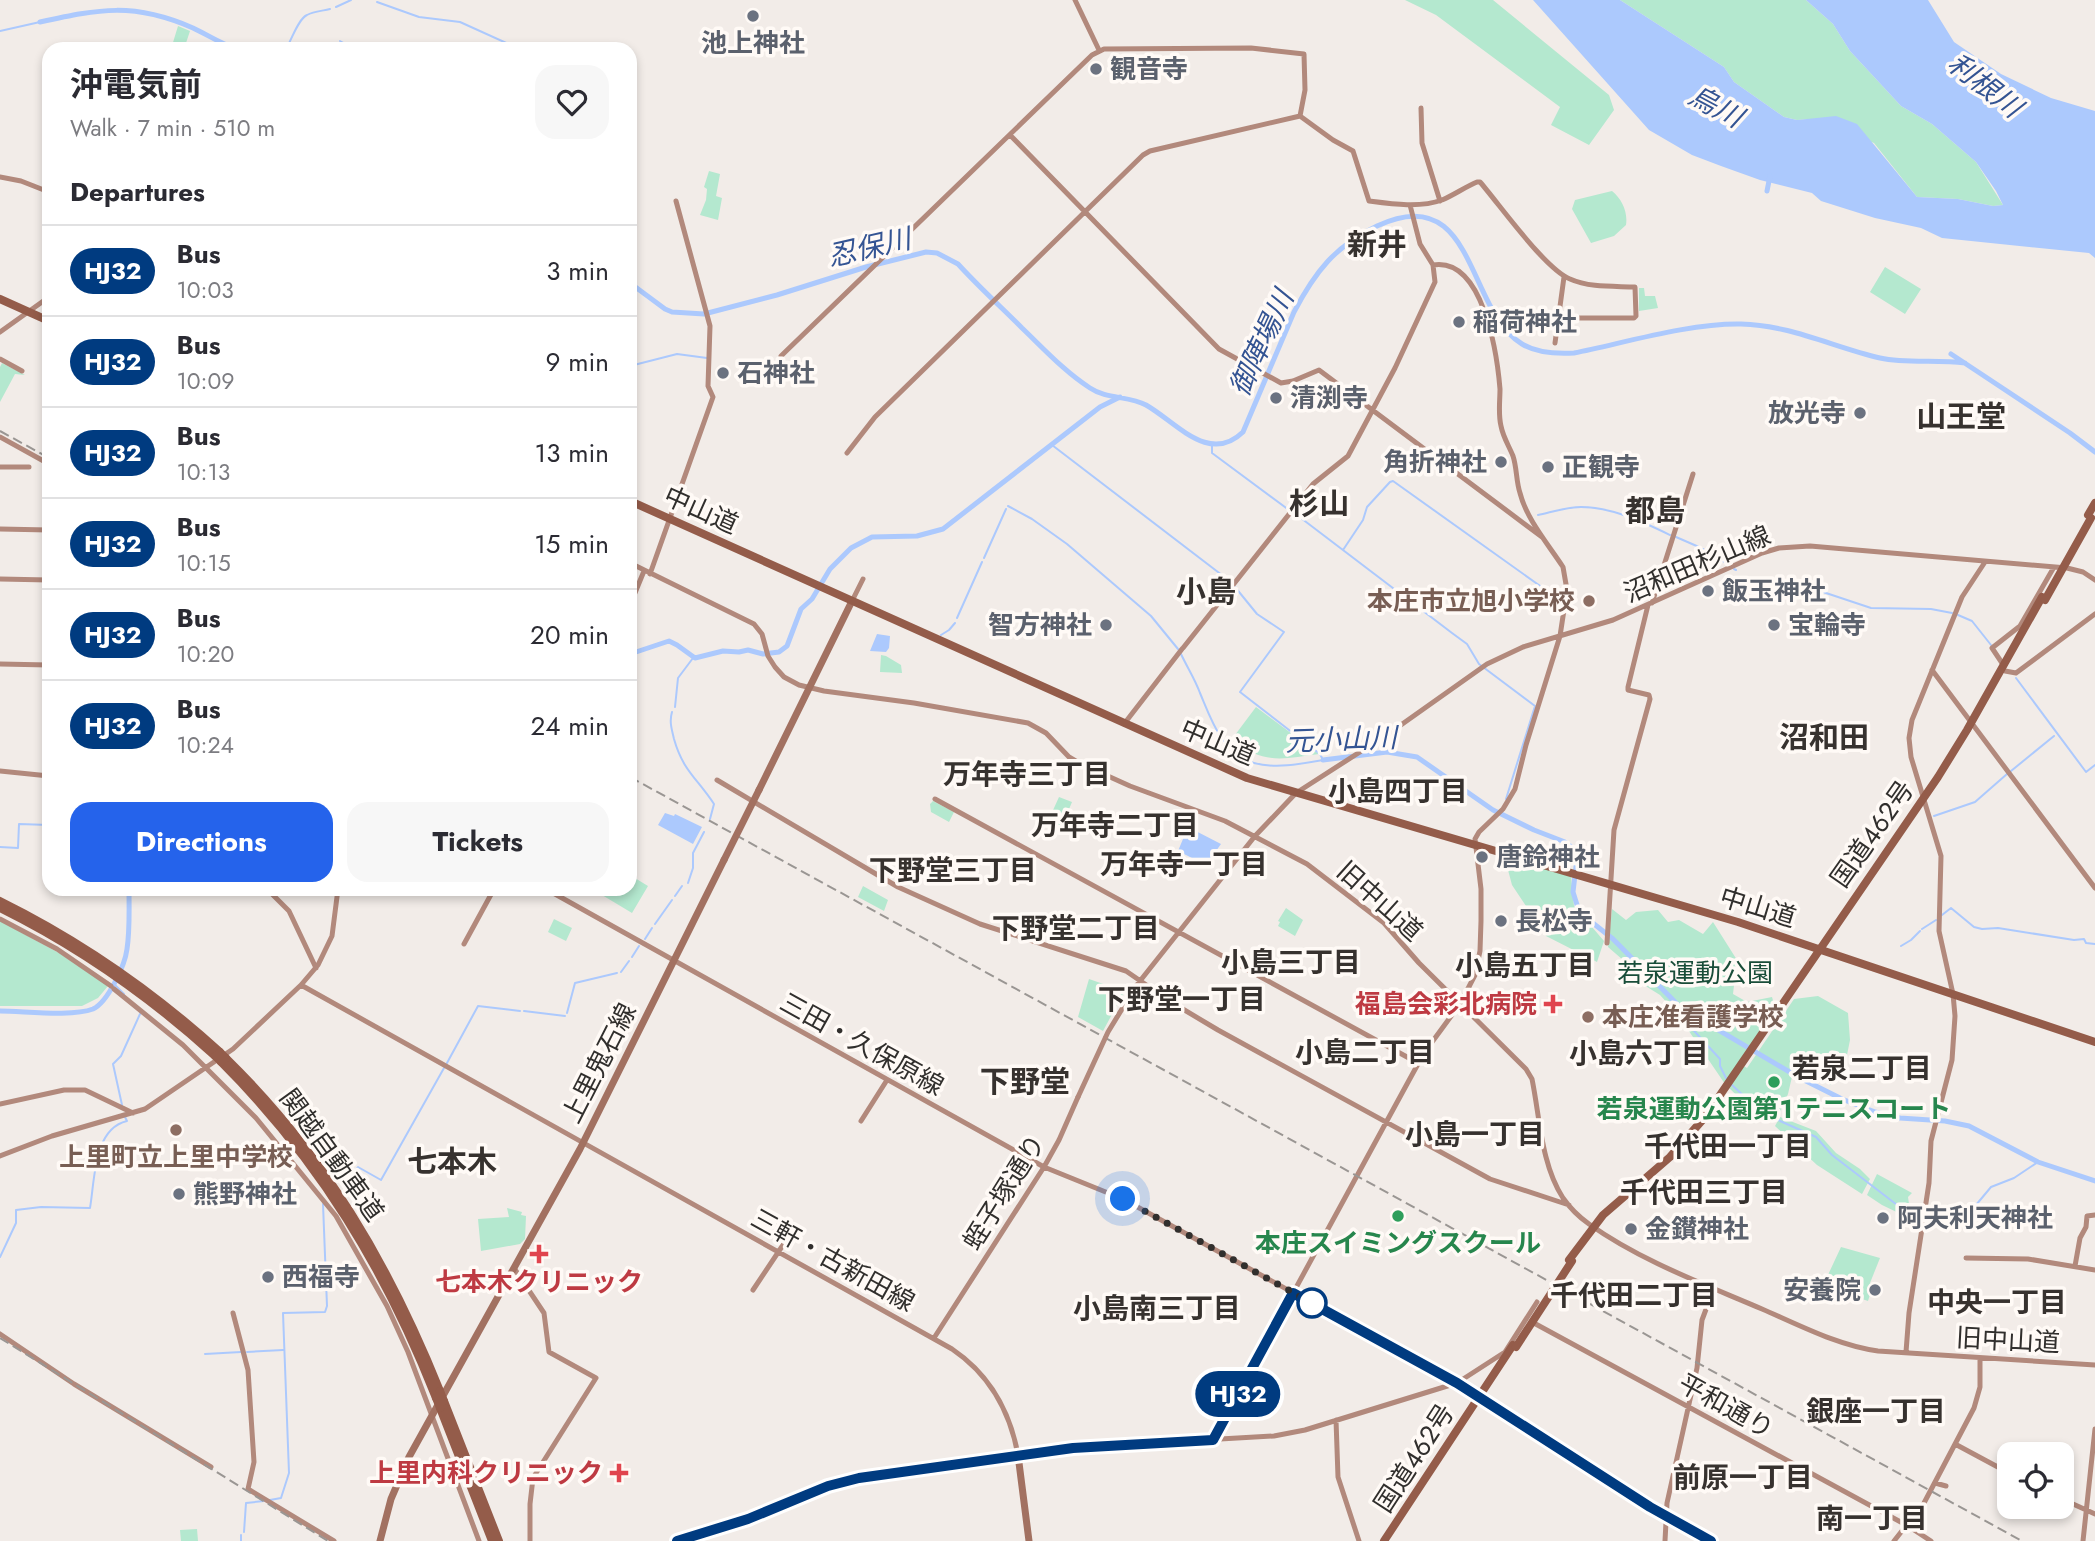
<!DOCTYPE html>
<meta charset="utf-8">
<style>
body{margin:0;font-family:Jost,"Noto Sans JP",sans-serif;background:#f7f7f7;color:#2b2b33;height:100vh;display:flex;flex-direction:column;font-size:26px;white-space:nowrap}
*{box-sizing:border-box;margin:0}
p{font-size:23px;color:#7c7c81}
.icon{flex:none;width:38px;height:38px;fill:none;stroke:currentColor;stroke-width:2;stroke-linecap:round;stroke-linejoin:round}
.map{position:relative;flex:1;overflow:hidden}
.side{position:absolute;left:42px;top:42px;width:595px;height:854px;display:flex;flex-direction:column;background:#fff;border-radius:21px;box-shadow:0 4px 10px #0003}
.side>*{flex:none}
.badge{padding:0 14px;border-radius:23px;font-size:24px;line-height:46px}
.controls{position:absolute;left:1997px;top:1442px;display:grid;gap:14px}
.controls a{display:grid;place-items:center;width:77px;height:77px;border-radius:14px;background:#fff;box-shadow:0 4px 10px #0003;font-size:35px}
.you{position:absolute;width:35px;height:35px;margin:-18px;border:5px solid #fff;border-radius:50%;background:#1a73e8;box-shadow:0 0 0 10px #1a73e833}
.map>.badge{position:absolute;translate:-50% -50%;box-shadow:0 0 0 4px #fff}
h2{padding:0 28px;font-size:26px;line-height:63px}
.round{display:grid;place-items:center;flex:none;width:74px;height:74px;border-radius:21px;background:#f7f7f7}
.overview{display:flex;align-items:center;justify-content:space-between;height:119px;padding:0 28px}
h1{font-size:33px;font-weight:700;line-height:52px}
.action{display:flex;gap:14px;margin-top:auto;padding:14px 28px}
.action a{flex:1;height:80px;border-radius:21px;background:#2563eb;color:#fff;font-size:28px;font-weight:700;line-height:80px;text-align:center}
.action a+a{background:#f7f7f7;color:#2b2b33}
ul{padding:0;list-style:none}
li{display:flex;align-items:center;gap:21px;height:91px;padding:0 28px;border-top:2px solid #e1e1e2}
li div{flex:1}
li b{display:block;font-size:26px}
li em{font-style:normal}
li .badge{min-width:77px;font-weight:700;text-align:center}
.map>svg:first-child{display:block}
</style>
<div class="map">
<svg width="2095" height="1541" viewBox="0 0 2095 1541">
<rect width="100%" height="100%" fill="#f2ece8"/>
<path fill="#b4e8cf" d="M1405,0h88l116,95 5,15 -25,35 -38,-20 9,-18 -124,-92z
M1620,0h186l27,24 17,27 51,55 31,18 44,38 27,43 -10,1 -35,-7 -41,-2 -43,-54 -63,-24 -14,1 -13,-3 -50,-35 -10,-15z
M178,26l12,5 -6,18h-13z
M709,171l11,3 -4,22 6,2 -4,22 -18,-5 6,-15 1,-11 -3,-2z
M1612,191c10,8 16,21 14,34l-12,11 -23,7 -19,-34 3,-9z
M1885,267l36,22 -16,25 -35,-22z
M1639,288h5l1,8h10l3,12 -19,3z
M2,363l23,12 -10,-1 -15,28v-35z
M881,655l5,1 15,9 1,8 -22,-1z
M1256,707l63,47c-37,5 -56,11 -87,-15z
M1059,797l13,5 -10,24 -12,-4 -1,-3z
M933,801l21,11 -5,10 -18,-10 -1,-8z
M1504,855l67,21 3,30 30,35 -7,21 -51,-26 -34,-51z
M630,875l18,11 -16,27 -35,-21 1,-3h32z
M863,886l25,14 -4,11 -26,-14z
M1286,908l17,12 -8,16 -17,-10 2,-4 -2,-1z
M1612,909l14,11 10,-8 22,-2 10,12 11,-2 24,14 10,-12 24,38 -4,34 14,8 25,-5 4,14 -36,53 7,4 47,-69 24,-3 30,17 2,27 -3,15 -12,14 -4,16 -37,-17 -6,26 -12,27 -9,-6 -4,6 -38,-37 -47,-69 -18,-20 -40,-25 3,-10 -15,-13z
M554,919l18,9 -6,13 -18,-9z
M0,921l59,32 49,33 -10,12 -16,8h-82z
M1089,979l23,8 11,7 -20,37 -25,-14z
M1780,1117l36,14 20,22 24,16 10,10 -8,15 -45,-29 -42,-39z
M1877,1174l35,19 -4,4 1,7 15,4 -2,9 -5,-1 -6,3 -29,-14 -15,-10z
M507,1208l15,4 -1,3 5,1 -1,23 -5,5 -39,7 -3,-32 31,-2z
M1841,1247l39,11 -10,25 3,2 -5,16 -30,-10 2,-7 -13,-7z
M197,1529l1,12h-17l-1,-11z"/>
<path fill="#acc9fd" d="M1533,0h87l104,67 10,15 50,35 13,3 39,-4 21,8 60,73 41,2 35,7 10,-1 -7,-14 -20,-29 -44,-38 -31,-18 -51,-55 -17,-27 -27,-24h122l26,42 47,32 50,24 44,13v147l-6,-5 -147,-15 -21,-10 -46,-10 -54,-17 -9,-8 -52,-13 -39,-14 -29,-11 -43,-25z
M877,634l13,2 -1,12 -3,4 -16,-1z
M665,813l9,3 1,-2 27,13 -9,17 -35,-19z
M1188,827l33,17 -15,21 -28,-14z"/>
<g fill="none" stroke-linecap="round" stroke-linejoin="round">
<path stroke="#acc9fd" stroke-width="2" d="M377,2l42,15 41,5 51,23 -1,4
M336,7l15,-7
M0,31l40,-9
M340,41l14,8
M286,49c5,-8 12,-30 21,-34 7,-4 16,-4 23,-6
M630,366l47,-12 30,4
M1212,444v9l77,57
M1052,445l179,137
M1008,506l24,13 35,25 84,72 27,33
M1293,512l159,121 15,11 12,20 56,42 -29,93
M1538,515c14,-3 29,-8 43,-8 31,0 62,15 89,28
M1676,537l23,10
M1703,549l26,16
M1343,550l20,-30 4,-13 23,-25 3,-1 164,117
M984,558l22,-49
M1734,569l2,1
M1765,580l17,5h20l69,23 60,1 21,4
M1958,615l14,6 19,24
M957,618l25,-56
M941,635l8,-5 6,-7
M1181,654c6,13 14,25 19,39 11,26 22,61 54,70 22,6 47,1 69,-3l-3,-6 -80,-62 44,-60 -27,-18 -22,-27
M2016,678l70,94 9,-7
M675,707l3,-29 15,-20
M672,712c-3,10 0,18 2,27 9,32 23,39 40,65l-4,15
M2011,771l43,-35
M1934,816l41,-14 32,-28
M0,847l18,1 1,-24 30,1
M688,883l5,-15v-15l11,-21
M675,896l7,-10
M1942,915l9,-7 23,19 8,2 16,-1 76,12 10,-1 2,4 9,1
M655,924l17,-24
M1922,929l14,-9
M645,939l7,-11
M1901,946l10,-6 9,-9
M632,957l7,-11
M621,972l8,-11
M114,984l10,10
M1681,1008l3,12 36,39v7l6,12
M524,1011l41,5
M567,1013l8,-30 42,-10
M447,1063l31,-57 42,5
M1732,1085l14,13 34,23 36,16 16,18 69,53 60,5 10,-2 20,-24 23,-9 24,-16
M122,1105l-9,-41 8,-8 19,-42
M345,1184l13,-17 23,13 63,-112
M0,1257l16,-34v-13l25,-3 49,1c5,-28 3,-79 37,-87l-2,-4
M247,1352l36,-2
M205,1354l36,-2
M270,1500l11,-2 8,-25 -6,-160 42,-1 2,-6 -4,-102
M244,1532l2,-29 18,-2
M241,1535v6"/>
<path stroke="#acc9fd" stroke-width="5" d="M40,22c60,-13 93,-20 153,6 15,7 28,16 44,21
M1767,191l3,-15
M630,283l35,26 7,3 32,2 73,-19 89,-28 60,-15 11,1 21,11c20,22 43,43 64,64 22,21 43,44 68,60 16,11 39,8 56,17 30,17 63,60 97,27l51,-120c21,-40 41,-66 83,-86 99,-47 89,85 145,118 15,9 35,10 52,9 50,-10 116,-30 167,-29 49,1 92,23 139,34 28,6 57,1 85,5
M1951,354l119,79 25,19
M630,654l39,-13 8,4 18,13 28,-7 16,1 9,-2 15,4 16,-2 8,-6 14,-37 11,-10 18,-30 21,-21 21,-11 45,-1 26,-7 157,-122 20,-10
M1323,760l64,-8 30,5 76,53 41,20 31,12 10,8 2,8 -4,34 5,16 6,8 29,23 68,69 117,69 44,22 33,13 25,6 45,3 24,5 69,36 57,19
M0,1011c24,0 72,6 93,-2 15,-7 32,-44 34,-60 3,-19 2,-40 2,-60"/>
<path stroke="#b2897c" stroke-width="5" d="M1075,0l24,50
M1421,108l1,35 18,58
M1010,135l209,214 62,34 12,-2 26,-11 223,167
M0,177l21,4 28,11
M0,332l49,-35
M1555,343l9,-66
M781,356l311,-301 12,-6 147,-1 53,6 1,36 -5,26 33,24 20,11 16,50c23,3 51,7 73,-1 12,-5 23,-13 35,-18h3c20,23 65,87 90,97 20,9 44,7 65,8l1,29 -2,2h-75
M0,359l22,12
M0,437l49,27
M847,453l28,-36 268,-262 7,-4 150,-35
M0,467h29
M0,529l49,1
M630,563l124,61 8,10 6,22 7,11 9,10 15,8 25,6 90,12 114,20 18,10 23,24 10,6 51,23 95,35 82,43 77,59 35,40 107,106 6,10c8,39 9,85 31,119 7,10 16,19 26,26 52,37 115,60 173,85 37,16 77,37 116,42l217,14
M650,574l63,-177 -5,-11 2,-60 -34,-125
M0,579l49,1
M852,601l11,-22
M1652,603l41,-129
M630,605l14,-34
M1183,648l130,-164 35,-28 47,-88 40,-86 -2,-17 -13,-21 -10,-39
M0,664l49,1
M2004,666l-12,-18 28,-22 34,-59
M1932,670l163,218
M2005,671l11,2 79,-59
M1124,724l58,-75
M0,771l49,5
M717,780l181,107 82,37 146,47 45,31 47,28 272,149 79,26
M935,799l483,264
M267,889l22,22 27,57
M546,889l498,278 79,32 334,184 193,123 61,35
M0,919l57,30 54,37
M1607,943l7,-113 36,-131 -1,-4 -21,-5v-3l20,-82
M464,944l30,-55
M301,985l651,364c37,25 58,62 66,106l64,-8 192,-11 31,-6 152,-47 48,-31 32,-50
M1136,986l119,-150 41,-43 95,-61 96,-68 36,-17 90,-27 149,-67 17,-5 31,-2 257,22 16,4 12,8
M114,989l69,56 73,73 80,98 51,90 21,46 71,189
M0,1104l64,-14h21l48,23
M861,1121l26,-41
M0,1156l52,-20 93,-27 88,-60 68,-64 17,-20 14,-29 6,-47
M1966,1258l62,1 67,11
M2075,1266l5,-28 6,-11 1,-11 8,-1
M514,1268l30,45 5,39 47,26 -63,100 -3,26v37
M753,1290l36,-54
M233,1313l15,57 6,92 -6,27 86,52
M1532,1322l376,204 23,15
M0,1334l74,50 137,83
M934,1338l110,-171 15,-27 19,-43
M1906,1352l3,-39 20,-130 2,-42 21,-81 3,-44 -2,-22 -14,-63 2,-75 -30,-99 -2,-19 3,-18 50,-123 23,-35
M1336,1420l2,57 21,64
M1213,1440l194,-356 17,-31 36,-49 15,-29 5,-24 1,-30v-32l-6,-50 4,-7 24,-23 12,-20 11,-44 34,-109 7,-46 -4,-23c-15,-23 -36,-47 -43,-74 -4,-12 -3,-25 -7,-37 -4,-10 -10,-19 -12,-30 -3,-12 -1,-25 -1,-37 -3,-36 -17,-132 -67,-124
M1955,1444l54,29
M1935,1483l11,3
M2062,1499l33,15
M1665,1541l2,-38 30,-135 5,-48 12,-32
M1894,1541l30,-38 50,-95 6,-21v-29
M2083,1541l12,-112"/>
<path stroke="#a27161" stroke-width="7" d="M759,790l93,-189
M380,1541l11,-42 18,-42 171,-308 144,-289
M677,1541l72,-22 95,-38 174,-26 11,86"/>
<path stroke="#945c4a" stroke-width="8" d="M0,299l49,22
M630,501l617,277 491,144 357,120
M2088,515l7,-12
M0,901c81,40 153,90 220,151
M0,908c79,39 150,89 215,148
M226,1058c99,97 163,206 214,333
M221,1062c99,99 164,207 215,336
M1569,1260l34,-45 67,-58 35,-40 233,-340 29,-47 75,-133
M444,1401l55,140
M440,1408l52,133
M1384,1541l129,-196"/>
<path stroke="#9a9693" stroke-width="2" stroke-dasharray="10 5" stroke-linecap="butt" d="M0,431l49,27
M630,777l1392,764
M0,1338l328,203"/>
<path stroke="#b2897c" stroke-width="5" d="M1078,1097l30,-65 28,-46"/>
<path stroke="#a27161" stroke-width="7" d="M724,860l35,-70"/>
<path stroke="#945c4a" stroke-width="8" d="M2045,600l46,-82
M220,1052l6,6
M215,1056l6,6
M1516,1347l56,-86
M440,1391l4,10
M436,1398l4,10"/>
</g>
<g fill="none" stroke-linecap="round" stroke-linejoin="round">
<g stroke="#fff" stroke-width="16">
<path id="line" d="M677,1541l71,-22 80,-33 31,-8 214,-30 140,-8 80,-147 164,90 193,124 61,34"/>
</g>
<use href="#line" stroke="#003b80" stroke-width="10"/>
<path stroke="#312f2d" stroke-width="7" stroke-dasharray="0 12.6" d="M1123,1199l189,104"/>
</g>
<g fill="#6b7280" stroke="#fffaf6" stroke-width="2.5">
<circle cx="753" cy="16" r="7"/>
<circle cx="1096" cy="69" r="7"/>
<circle cx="1459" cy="322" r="7"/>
<circle cx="723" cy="373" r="7"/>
<circle cx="1276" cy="398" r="7"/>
<circle cx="1860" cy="413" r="7"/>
<circle cx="1501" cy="462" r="7"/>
<circle cx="1548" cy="467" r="7"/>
<circle cx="1708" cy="591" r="7"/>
<circle cx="1106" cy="625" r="7"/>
<circle cx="1774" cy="625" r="7"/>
<circle cx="1482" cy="857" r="7"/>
<circle cx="1501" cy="921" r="7"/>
<circle cx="179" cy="1194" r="7"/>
<circle cx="1883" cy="1218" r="7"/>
<circle cx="1631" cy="1229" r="7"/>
<circle cx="268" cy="1277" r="7"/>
<circle cx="1875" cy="1290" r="7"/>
</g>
<g fill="#8d6e63" stroke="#fffaf6" stroke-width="2.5">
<circle cx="1589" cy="601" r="7"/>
<circle cx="1588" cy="1017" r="7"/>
<circle cx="176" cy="1130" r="7"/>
</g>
<g fill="#e0444e" stroke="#fffaf6" stroke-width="2.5">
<path d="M1549.5 993.5h7v7h7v7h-7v7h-7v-7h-7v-7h7z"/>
<path d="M535.5 1243.5h7v7h7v7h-7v7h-7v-7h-7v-7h7z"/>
<path d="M615.5 1462.5h7v7h7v7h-7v7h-7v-7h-7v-7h7z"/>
</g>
<g fill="#2e9e5b" stroke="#fffaf6" stroke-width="2.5">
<circle cx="1774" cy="1082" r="7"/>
<circle cx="1398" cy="1216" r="7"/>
</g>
<circle fill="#fff" stroke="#003b80" stroke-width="3.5" cx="1312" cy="1303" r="14"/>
<g text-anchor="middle" stroke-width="7" stroke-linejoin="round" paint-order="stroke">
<g font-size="26" font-weight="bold" fill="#5b616d" stroke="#fffaf6" text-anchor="start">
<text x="753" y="52" text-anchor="middle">池上神社</text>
<text x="1110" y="78">観音寺</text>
<text x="1473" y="331">稲荷神社</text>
<text x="737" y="382">石神社</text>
<text x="1290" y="407">清渕寺</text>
<text x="1846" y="422" text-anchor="end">放光寺</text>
<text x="1487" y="471" text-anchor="end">角折神社</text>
<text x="1562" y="476">正観寺</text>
<text x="1722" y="600">飯玉神社</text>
<text x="1092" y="634" text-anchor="end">智方神社</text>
<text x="1788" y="634">宝輪寺</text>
<text x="1496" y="866">唐鈴神社</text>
<text x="1515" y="930">長松寺</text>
<text x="193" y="1203">熊野神社</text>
<text x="1897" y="1227">阿夫利天神社</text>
<text x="1645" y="1238">金鑚神社</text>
<text x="282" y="1286">西福寺</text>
<text x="1861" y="1299" text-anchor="end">安養院</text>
</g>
<g font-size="26" fill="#312f2d" stroke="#fffaf6">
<text transform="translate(701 510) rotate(24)" y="9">中山道</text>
<text transform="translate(1697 564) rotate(-23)" y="9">沼和田杉山線</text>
<text transform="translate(1218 742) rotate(23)" y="9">中山道</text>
<text transform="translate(1872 834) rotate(-55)" y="9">国道462号</text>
<text transform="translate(1380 901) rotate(42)" y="9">旧中山道</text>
<text transform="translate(1758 907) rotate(17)" y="9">中山道</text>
<text transform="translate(862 1044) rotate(29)" y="9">三田・久保原線</text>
<text transform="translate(599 1063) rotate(-63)" y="9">上里鬼石線</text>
<text transform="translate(332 1155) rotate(54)" y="9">関越自動車道</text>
<text transform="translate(1004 1192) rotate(-58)" y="9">蛭子塚通り</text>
<text transform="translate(833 1260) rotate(29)" y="9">三軒・古新田線</text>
<text transform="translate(2008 1340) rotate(3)" y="9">旧中山道</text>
<text transform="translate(1726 1406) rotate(29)" y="9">平和通り</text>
<text transform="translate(1414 1458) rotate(-57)" y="9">国道462号</text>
</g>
<g font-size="26" font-weight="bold" fill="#785e54" stroke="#fffaf6" text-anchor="end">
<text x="1575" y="610">本庄市立旭小学校</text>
<text x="1602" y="1026" text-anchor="start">本庄准看護学校</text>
<text x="176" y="1166" text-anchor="middle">上里町立上里中学校</text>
</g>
<g font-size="26" fill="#194d39" stroke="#fffaf6">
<text x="1695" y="982">若泉運動公園</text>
</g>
<g font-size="26" font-weight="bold" fill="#be3a42" stroke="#fffaf6" text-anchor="end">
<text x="1537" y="1013">福島会彩北病院</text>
<text x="539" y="1291" text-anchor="middle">七本木クリニック</text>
<text x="603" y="1482">上里内科クリニック</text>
</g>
<g font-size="26" font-weight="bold" fill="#27864d" stroke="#fffaf6">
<text x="1774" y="1118">若泉運動公園第１テニスコート</text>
<text x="1398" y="1252">本庄スイミングスクール</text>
</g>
<g font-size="28" font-style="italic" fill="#345493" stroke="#fffaf6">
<text transform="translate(1985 85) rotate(38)" y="10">利根川</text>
<text transform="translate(1716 106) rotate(28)" y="10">烏川</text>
<text transform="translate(869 247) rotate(-13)" y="10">忍保川</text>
<text transform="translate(1261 343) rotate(-65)" y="10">御陣場川</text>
<text transform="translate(1341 739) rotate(-2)" y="10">元小山川</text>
</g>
<g font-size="28" font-weight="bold" fill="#37322f" stroke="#fffaf6">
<text x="1027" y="784">万年寺三丁目</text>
<text x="1398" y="801">小島四丁目</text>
<text x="1115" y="835">万年寺二丁目</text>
<text x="1184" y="874">万年寺一丁目</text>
<text x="953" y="880">下野堂三丁目</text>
<text x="1076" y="938">下野堂二丁目</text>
<text x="1291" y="972">小島三丁目</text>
<text x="1525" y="975">小島五丁目</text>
<text x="1182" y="1009">下野堂一丁目</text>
<text x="1365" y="1062">小島二丁目</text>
<text x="1639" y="1063">小島六丁目</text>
<text x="1862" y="1078">若泉二丁目</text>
<text x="1475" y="1144">小島一丁目</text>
<text x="1728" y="1156">千代田一丁目</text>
<text x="1704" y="1202">千代田三丁目</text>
<text x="1634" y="1305">千代田二丁目</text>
<text x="1997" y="1312">中央一丁目</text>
<text x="1157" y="1318">小島南三丁目</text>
<text x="1876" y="1421">銀座一丁目</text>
<text x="1743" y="1487">前原一丁目</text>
<text x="1872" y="1528">南一丁目</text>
</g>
<g font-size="30" font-weight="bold" fill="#37322f" stroke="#fffaf6">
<text x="1377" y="255">新井</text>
<text x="1961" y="427">山王堂</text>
<text x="1319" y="514">杉山</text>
<text x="1655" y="521">都島</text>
<text x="1206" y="602">小島</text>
<text x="1824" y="748">沼和田</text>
<text x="1025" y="1092">下野堂</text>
<text x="452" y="1172">七本木</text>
</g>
</g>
</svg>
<div class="controls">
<a><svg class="icon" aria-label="locate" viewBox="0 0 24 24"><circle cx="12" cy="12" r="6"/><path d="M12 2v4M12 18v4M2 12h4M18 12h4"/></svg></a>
</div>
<div class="you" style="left:1123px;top:1199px"></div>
<b class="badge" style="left:1238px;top:1394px;background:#003b80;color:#fff">HJ32</b>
<section class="side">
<div class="overview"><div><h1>沖電気前</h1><p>Walk · 7 min · 510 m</p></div><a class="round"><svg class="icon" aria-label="heart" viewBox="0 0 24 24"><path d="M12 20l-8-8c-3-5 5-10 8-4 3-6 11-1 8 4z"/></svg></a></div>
<h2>Departures</h2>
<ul>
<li><span class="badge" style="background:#003b80;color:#fff">HJ32</span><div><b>Bus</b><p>10:03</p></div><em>3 min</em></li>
<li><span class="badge" style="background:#003b80;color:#fff">HJ32</span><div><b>Bus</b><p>10:09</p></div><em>9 min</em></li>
<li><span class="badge" style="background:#003b80;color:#fff">HJ32</span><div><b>Bus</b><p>10:13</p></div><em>13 min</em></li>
<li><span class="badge" style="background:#003b80;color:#fff">HJ32</span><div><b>Bus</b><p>10:15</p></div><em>15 min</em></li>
<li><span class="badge" style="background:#003b80;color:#fff">HJ32</span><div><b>Bus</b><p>10:20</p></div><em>20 min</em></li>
<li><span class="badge" style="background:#003b80;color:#fff">HJ32</span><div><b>Bus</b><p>10:24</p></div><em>24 min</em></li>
</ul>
<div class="action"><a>Directions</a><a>Tickets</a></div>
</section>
</div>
